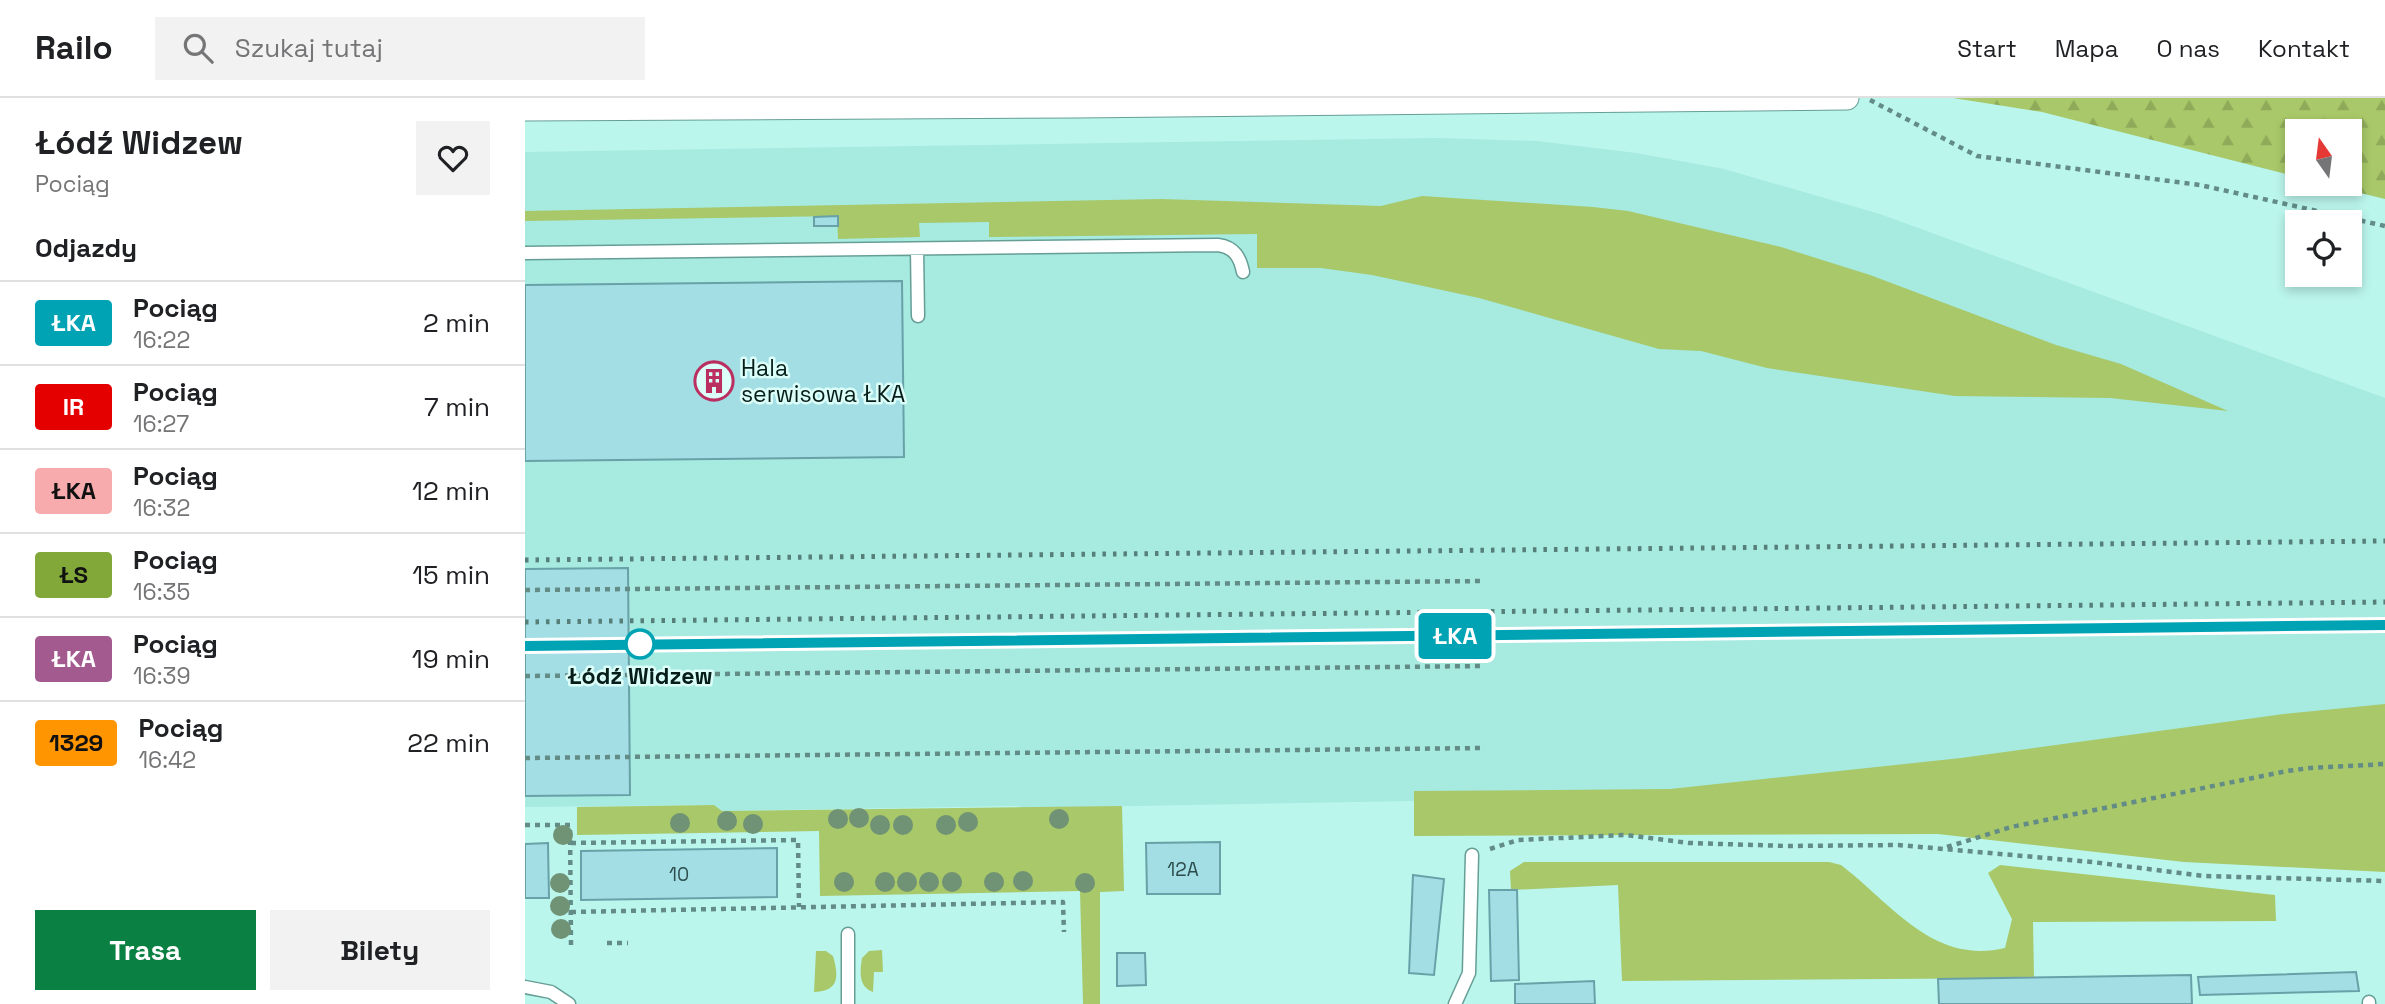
<!DOCTYPE html>
<html lang="pl">
<meta charset="utf-8">
<style>
body{margin:0;font-family:"Space Grotesk",sans-serif;background:#f2f2f2;color:#202124;height:100vh;display:flex;flex-direction:column;font-size:26px;white-space:nowrap}
*{box-sizing:border-box;margin:0}
p{font-size:23px;color:#757577}
.icon{flex:none;width:38px;height:38px;fill:none;stroke:currentColor;stroke-width:2;stroke-linecap:round;stroke-linejoin:round}
.map{position:relative;flex:1;overflow:hidden}
.sheet{display:flex;flex-direction:column;background:#fff;width:525px}
.sheet>*{flex:none}
.badge{padding:0 14px;border-radius:5px;font-size:24px;line-height:46px}
.needle{width:46px;rotate:346deg}
.fabs{position:absolute;left:1760px;top:21px;display:grid;gap:14px}
.fabs a{display:grid;place-items:center;width:77px;height:77px;border-radius:0px;background:#fff;box-shadow:0 4px 10px #0003;font-size:35px}
.map>.badge{position:absolute;translate:-50% -50%;box-shadow:0 0 0 4px #fff}
h2{padding:0 35px;font-size:26px;line-height:63px}
.round{display:grid;place-items:center;flex:none;width:74px;height:74px;border-radius:0px;background:#f2f2f2}
.summary{display:flex;align-items:center;justify-content:space-between;height:119px;padding:0 35px}
h1{font-size:33px;font-weight:700;line-height:52px}
.action{display:flex;gap:14px;margin-top:auto;padding:14px 35px}
.action a{flex:1;height:80px;border-radius:0px;background:#0b8043;color:#fff;font-size:28px;font-weight:700;line-height:80px;text-align:center}
.action a+a{background:#f2f2f2;color:#202124}
ul{padding:0;list-style:none}
li{display:flex;align-items:center;gap:21px;height:84px;padding:0 35px;border-top:2px solid #e0e0e0}
li div{flex:1}
li b{display:block;font-size:26px}
li em{font-style:normal}
li .badge{min-width:77px;font-weight:700;text-align:center}
header{display:flex;align-items:center;gap:42px;box-sizing:border-box;height:98px;padding:0 35px;background:#fff;border-bottom:2px solid #e0e0e0}
header strong{font-size:33px}
nav{display:flex;gap:38px;margin-inline-start:auto;font-size:24px}
.search{width:490px;height:63px;background:#f2f2f2;display:flex;align-items:center;gap:18px;box-sizing:border-box;padding:0 24px;border-radius:0px;color:#757577;font-size:26px}
main{display:flex;flex:1;min-height:0}
.map>svg:first-child{display:block}
</style>
<header>
<strong>Railo</strong>
<div class="search"><svg class="icon" aria-label="search" viewBox="0 0 24 24"><circle cx="10" cy="10" r="6"/><path d="M15 15l6 6"/></svg>Szukaj tutaj</div>
<nav><a>Start</a><a>Mapa</a><a>O nas</a><a>Kontakt</a></nav>
</header>
<main>
<section class="sheet">
<div class="summary"><div><h1>Łódź Widzew</h1><p>Pociąg</p></div><a class="round"><svg class="icon" aria-label="heart" viewBox="0 0 24 24"><path d="M12 20l-8-8c-3-5 5-10 8-4 3-6 11-1 8 4z"/></svg></a></div>
<h2>Odjazdy</h2>
<ul>
<li><span class="badge" style="background:#00a3b4;color:#fff">ŁKA</span><div><b>Pociąg</b><p>16:22</p></div><em>2 min</em></li>
<li><span class="badge" style="background:#e50000;color:#fff">IR</span><div><b>Pociąg</b><p>16:27</p></div><em>7 min</em></li>
<li><span class="badge" style="background:#f8abad;color:#111">ŁKA</span><div><b>Pociąg</b><p>16:32</p></div><em>12 min</em></li>
<li><span class="badge" style="background:#81a838;color:#111">ŁS</span><div><b>Pociąg</b><p>16:35</p></div><em>15 min</em></li>
<li><span class="badge" style="background:#a35b8f;color:#fff">ŁKA</span><div><b>Pociąg</b><p>16:39</p></div><em>19 min</em></li>
<li><span class="badge" style="background:#ff9500;color:#111">1329</span><div><b>Pociąg</b><p>16:42</p></div><em>22 min</em></li>
</ul>
<div class="action"><a>Trasa</a><a>Bilety</a></div>
</section>
<div class="map">
<svg width="1860" height="906" viewBox="0 0 1860 906">
<defs>
<pattern id="forest-firs" width="22" height="20" patternUnits="userSpaceOnUse" patternTransform="scale(1.75)"><rect width="22" height="20" fill="#a8c869"/><path d="M5 1l3.5 6h-7zM16 11l3.5 6h-7z" fill="#8fab5a"/></pattern>
</defs>
<rect width="100%" height="100%" fill="#bbf6ed"/>
<path fill="#a6eae0" d="M912,40l100,3 99,12 88,16 156,45 505,184v313l-750,86 -608,11 -11,-2 -294,5 -8,-6 -189,2v-655z"/>
<path fill="#a8c869" d="M897,98l171,11 35,4 153,36 89,28 186,70 65,19 107,47 -118,-13 -155,-2 -188,-28 -66,-17 -42,-2 -180,-51 -107,-23 -51,-7h-64v-34l-268,3v-15l-70,1 1,14 -82,2 -1,-23 -312,5v-10l636,-12 220,7z
M1860,606v168l-201,-10 -246,-28 -524,2v-45l256,-2 291,-31 323,-44z
M189,707l8,6 400,-5 2,85 -24,1v112h-17l-3,-113 -260,5 -1,-65 -242,4v-28z
M999,764h305l12,3c51,39 92,100 164,83l7,-29 -24,-46 12,-8 275,30 1,26 -243,1 1,56 -412,3 -4,-96 -107,5 -1,-19z
M357,852l1,22h-9l-1,20c-15,-5 -13,-21 -11,-34l7,-7z
M291,853h10l7,5c6,21 6,35 -19,36z"/>
<path fill="url(#forest-firs)" d="M1428,0h432v101l-61,-15h26v-53h-52v46l-256,-65z"/>
<path fill="#a3dee5" stroke="#68a1a8" stroke-width="2" d="M313,118v10h-24v-9z
M377,183l2,176 -379,4v-176z
M103,470l2,227 -105,1v-227z
M695,744v52h-73l-1,-51z
M23,745l1,55h-24v-54z
M252,750v49l-196,3v-49z
M888,777l31,4 -10,96 -25,-2z
M964,792h28l2,90 -28,1z
M592,855h28l1,32 -29,1z
M1831,874l3,19 -159,4 -2,-18z
M1666,877l1,29h-253l-1,-25z
M1069,883l1,23h-80v-20z"/>
<g fill="none" stroke-linecap="round" stroke-linejoin="round">
<g stroke="#669e96" stroke-width="15">
<path id="service" d="M392,151l1,67
M0,155l693,-8c16,2 22,12 25,27
M323,836v70
M0,889l26,5 18,12
M930,906l14,-31 3,-118
M1844,906v-2"/>
</g>
<g stroke="#669e96" stroke-width="25">
<path id="minor" d="M0,11l551,-3 771,-8"/>
</g>
<path stroke="#638c86" stroke-width="4.5" stroke-dasharray="5 5" stroke-linecap="butt" d="M1345,2l107,56 223,29 185,41
M0,492l959,-9
M0,578l959,-10
M0,660l960,-10
M0,727h45l1,120
M46,745l227,-3 1,67
M1422,749l64,-20 276,-56 23,-3 75,-4
M965,751l28,-9 108,-5 63,8 98,3 111,-1 194,17 112,14 181,5
M46,814l492,-10 1,30
M82,845h21"/>
<use href="#service" stroke="#fff" stroke-width="12"/>
<use href="#minor" stroke="#fff" stroke-width="23"/>
<path stroke="#577f79" stroke-width="5" stroke-dasharray="3.5 7" stroke-linecap="butt" d="M0,462l1860,-19
M0,524l1860,-20
M0,548l1860,-21"/>
</g>
<g fill="#709275">
<circle cx="334" cy="720" r="10"/>
<circle cx="313" cy="721" r="10"/>
<circle cx="534" cy="721" r="10"/>
<circle cx="202" cy="723" r="10"/>
<circle cx="443" cy="724" r="10"/>
<circle cx="155" cy="725" r="10"/>
<circle cx="228" cy="726" r="10"/>
<circle cx="355" cy="727" r="10"/>
<circle cx="378" cy="727" r="10"/>
<circle cx="421" cy="727" r="10"/>
<circle cx="38" cy="737" r="10"/>
<circle cx="498" cy="783" r="10"/>
<circle cx="319" cy="784" r="10"/>
<circle cx="360" cy="784" r="10"/>
<circle cx="382" cy="784" r="10"/>
<circle cx="404" cy="784" r="10"/>
<circle cx="427" cy="784" r="10"/>
<circle cx="469" cy="784" r="10"/>
<circle cx="35" cy="785" r="10"/>
<circle cx="560" cy="785" r="10"/>
<circle cx="35" cy="808" r="10"/>
<circle cx="36" cy="831" r="10"/>
</g>
<g fill="none" stroke-linecap="round" stroke-linejoin="round">
<g stroke="#fff" stroke-width="16">
<path id="line" d="M0,548l1860,-21"/>
</g>
<use href="#line" stroke="#00a3b4" stroke-width="10"/>
</g>
<defs>
<g id="building-ring" transform="scale(2.0125)"><circle r="9.5" fill="#dcfef8" stroke="#bb2e60" stroke-width="1.5"/><path d="M-4-6H4V6H1V3H-1V6H-4ZM-2.5-4.3h1.7v1.8h-1.7ZM.8-4.3h1.7v1.8H.8ZM-2.5-1h1.7V.8h-1.7ZM.8-1h1.7V.8H.8Z" fill="#bb2e60"/></g>
</defs>
<g fill-rule="evenodd">
<use href="#building-ring" x="189" y="283"/>
</g>
<circle fill="#fff" stroke="#00a3b4" stroke-width="3.5" cx="115" cy="546" r="14"/>
<g text-anchor="middle" stroke-width="5" stroke-linejoin="round" paint-order="stroke">
<g font-size="19" fill="#2d4d4d">
<text x="658" y="778">12A</text>
<text x="154" y="783">10</text>
</g>
<g font-size="23" fill="#061d1a" stroke="#dcfef8" text-anchor="start">
<text x="216" y="278">Hala<tspan x="216" dy="26">serwisowa ŁKA</tspan></text>
</g>
<g font-size="23" font-weight="bold" fill="#061d1a" stroke="#dcfef8">
<text x="115" y="586">Łódź Widzew</text>
</g>
</g>
</svg>
<div class="fabs">
<a><svg class="needle" viewBox="-14 -14 28 28"><path d="M0-13l5 13h-10z" fill="#e53935"/><path d="M0 13l5-13h-10z" fill="#757577"/></svg></a>
<a><svg class="icon" aria-label="locate" viewBox="0 0 24 24"><circle cx="12" cy="12" r="6"/><path d="M12 2v4M12 18v4M2 12h4M18 12h4"/></svg></a>
</div>
<b class="badge" style="left:930px;top:538px;background:#00a3b4;color:#fff">ŁKA</b>
</div>
</main>
